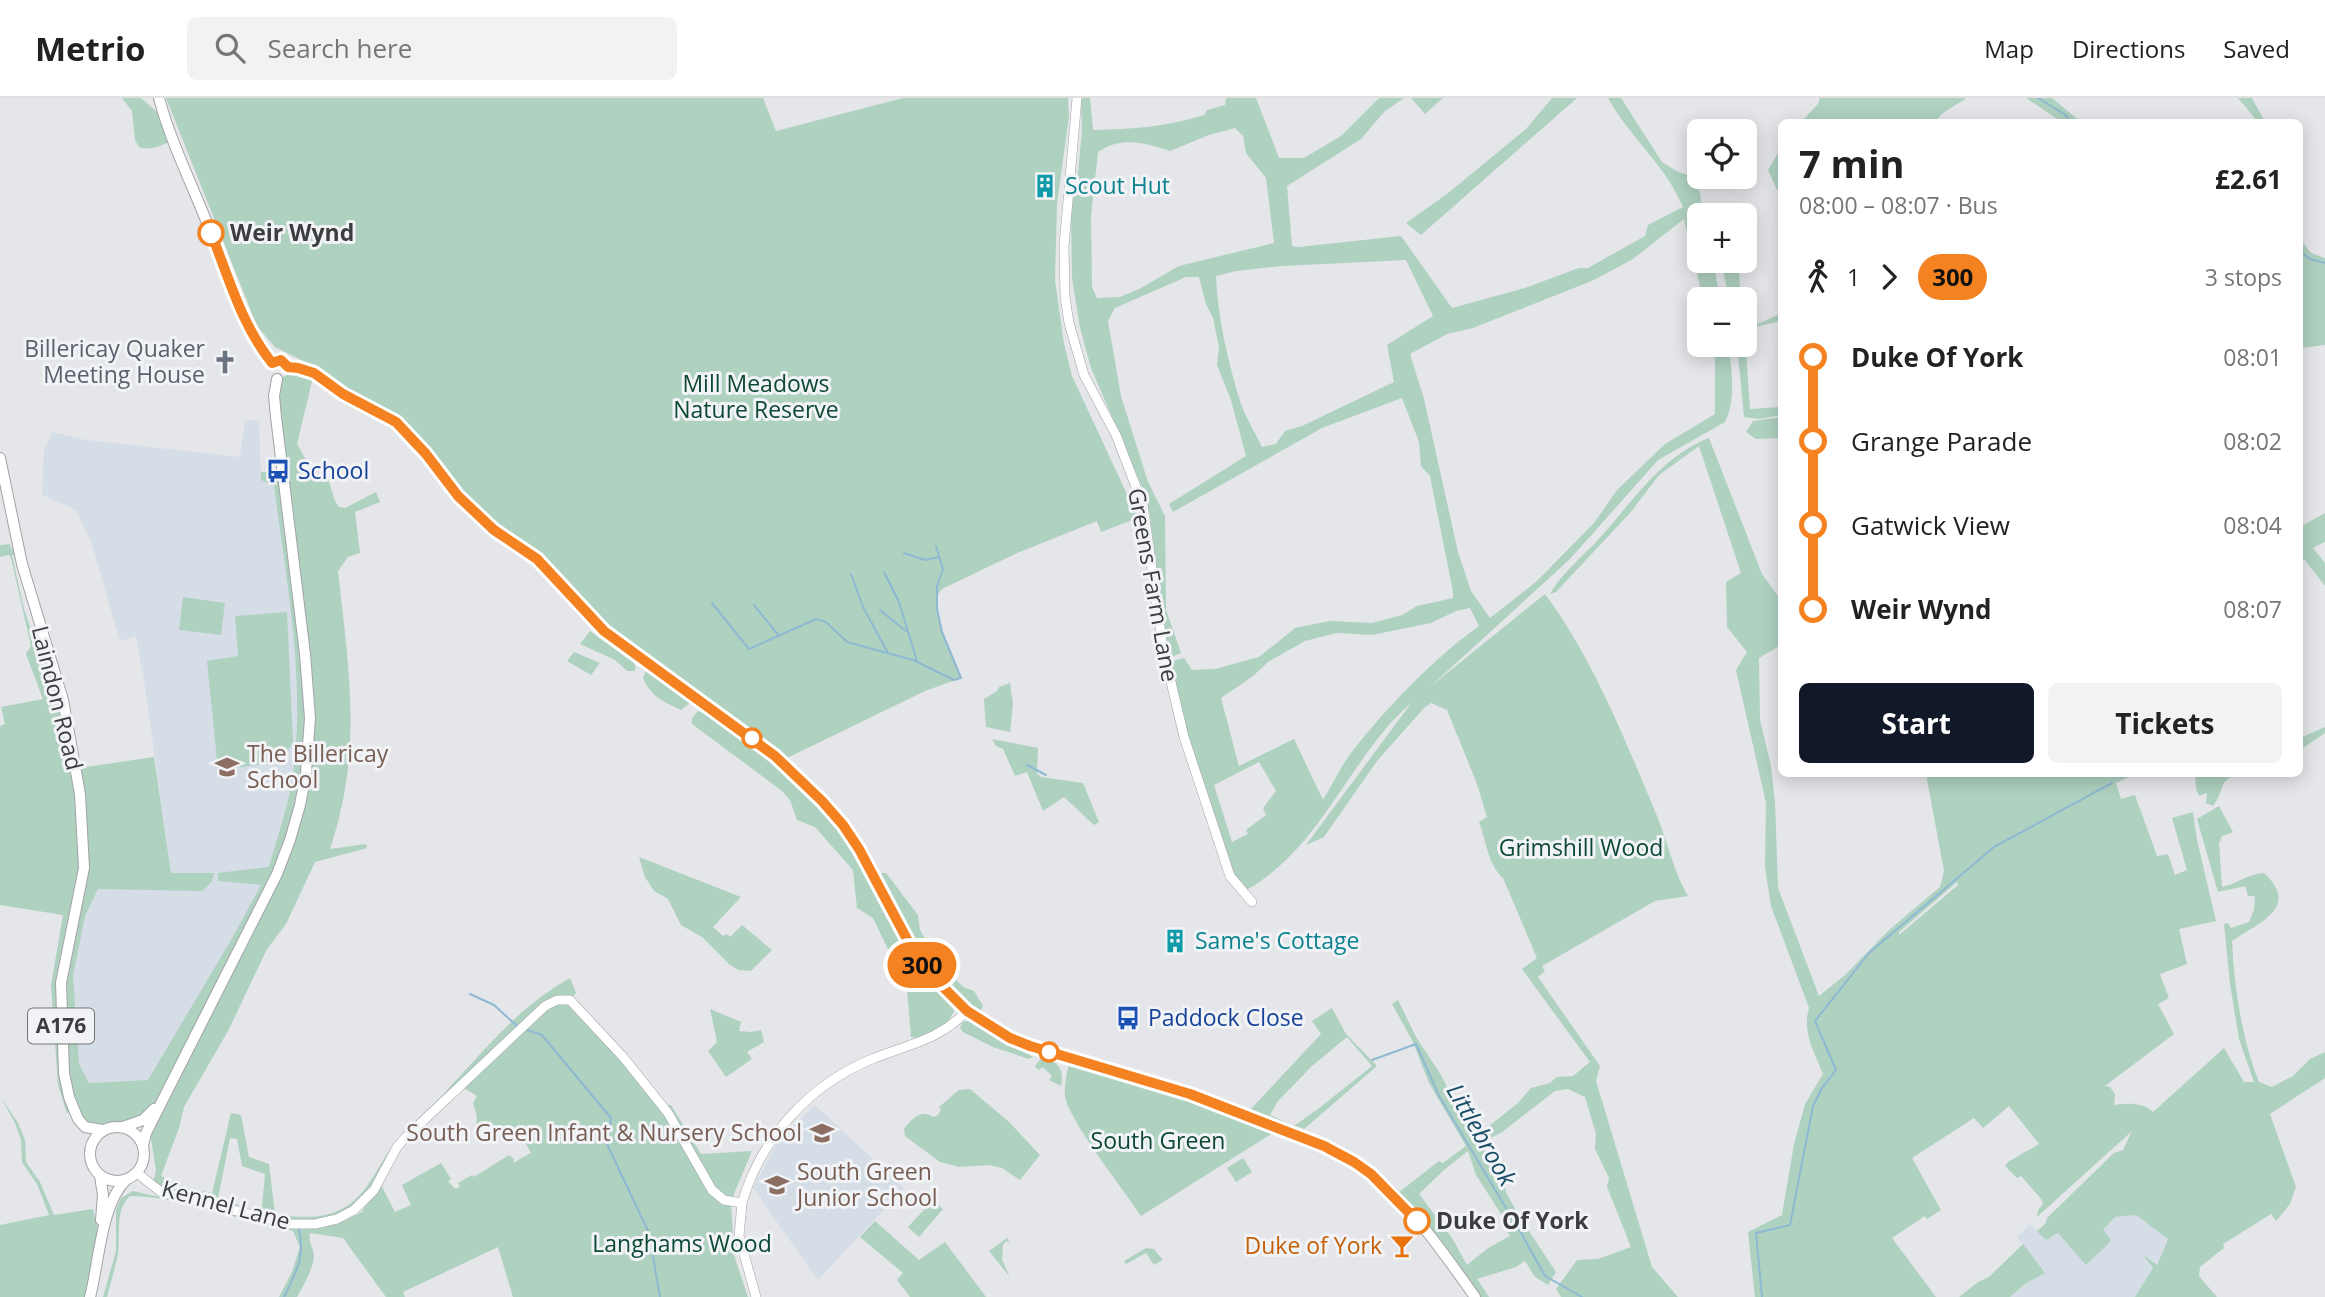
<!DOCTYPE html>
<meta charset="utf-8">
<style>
body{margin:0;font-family:"Open Sans",sans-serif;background:#f2f2f2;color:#222;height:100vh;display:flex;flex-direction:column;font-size:26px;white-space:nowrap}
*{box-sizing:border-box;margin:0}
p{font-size:23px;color:#767676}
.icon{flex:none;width:38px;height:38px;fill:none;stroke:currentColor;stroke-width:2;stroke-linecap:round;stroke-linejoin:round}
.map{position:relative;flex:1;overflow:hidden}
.panel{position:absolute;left:1778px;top:21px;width:525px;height:658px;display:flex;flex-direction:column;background:#fff;border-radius:10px;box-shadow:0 4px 18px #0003}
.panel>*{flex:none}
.badge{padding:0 14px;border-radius:23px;font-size:24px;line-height:46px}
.controls{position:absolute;left:1687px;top:21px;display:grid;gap:14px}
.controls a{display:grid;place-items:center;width:70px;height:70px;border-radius:10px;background:#fff;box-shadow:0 4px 18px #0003;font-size:35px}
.map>.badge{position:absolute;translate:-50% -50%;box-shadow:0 0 0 4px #fff}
.legs{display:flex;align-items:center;gap:10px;height:77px;padding:0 21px;font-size:23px}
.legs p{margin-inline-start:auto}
.head{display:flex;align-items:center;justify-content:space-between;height:119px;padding:0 21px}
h1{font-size:38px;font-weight:700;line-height:52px}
.primary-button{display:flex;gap:14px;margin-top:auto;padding:14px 21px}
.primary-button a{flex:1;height:80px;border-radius:10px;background:#111827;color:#fff;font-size:28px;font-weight:700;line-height:80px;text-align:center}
.primary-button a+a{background:#f2f2f2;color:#222}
ul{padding:0 21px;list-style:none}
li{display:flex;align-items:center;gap:24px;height:84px;font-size:26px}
li i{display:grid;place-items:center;width:10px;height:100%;margin:0 9px;background:currentColor}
li i::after{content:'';width:18px;height:18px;margin:-9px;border:5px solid;border-radius:50%;background:#fff}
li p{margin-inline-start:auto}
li:first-child i{background:linear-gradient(#0000 50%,currentColor 0)}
li:last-child i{background:linear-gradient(currentColor 50%,#0000 0)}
header{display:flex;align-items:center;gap:42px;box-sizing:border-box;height:98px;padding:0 35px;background:#fff;border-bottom:2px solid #e0e0e0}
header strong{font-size:33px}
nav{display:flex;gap:38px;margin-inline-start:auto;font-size:24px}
.search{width:490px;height:63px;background:#f2f2f2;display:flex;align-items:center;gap:18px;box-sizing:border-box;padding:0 24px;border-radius:10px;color:#767676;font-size:26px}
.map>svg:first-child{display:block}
</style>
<header>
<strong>Metrio</strong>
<div class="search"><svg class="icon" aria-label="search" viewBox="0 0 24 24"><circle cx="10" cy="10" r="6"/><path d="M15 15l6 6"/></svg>Search here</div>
<nav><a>Map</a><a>Directions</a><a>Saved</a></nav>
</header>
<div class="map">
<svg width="2325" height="1199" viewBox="0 0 2325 1199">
<rect width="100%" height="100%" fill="#e4e6e9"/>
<path fill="#d5dde6" d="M245,322l14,1 2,58 17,2 24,234 -4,62 -16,59 -38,88 -86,169 -77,3 -14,-113 21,-105 84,1 -27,-193 -9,-50 -16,5 -28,-97 -16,-34 -34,-15 2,-43 8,-20 34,8 154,17z
M815,1007l89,83 -86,92 -65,-92 25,-46z
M2136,1117l32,24 -12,26 -10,-7 7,10 -18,29h-125l15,-13 20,-11 -28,-36 13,-13 16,16 12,-7 45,-3 12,-13z"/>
<path fill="#afd1c0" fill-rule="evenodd" d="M122,0h19l16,14 14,29c-11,5 -20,10 -32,6l-4,-7 -3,-29z
M166,0h597l13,33 127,-33h165l1,18 -12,88 -2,76 9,64 8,32 66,142 -37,14 -4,-11 -82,33 -73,35c-17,17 11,69 19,89l-36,13 -140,68 -64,-50 -127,-92 -53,-59 -60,-39 -39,-47 -19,-27 -114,-81 -34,-17 -18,-21z
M1081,0h9l3,32c38,-1 74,-3 111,-15l3,-5 18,-5 1,-7h30l23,60h25l37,-22 38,-38h25l-19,13 -24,28 -74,47 5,60 6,1 103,-11 51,72 73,-20 54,-20h9l57,-32 3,-11 35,-18c-18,-43 -53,-69 -75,-109h13l41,64 16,10 19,6 7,37h-5v46h14l7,38h-17l-19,-80 -51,40 -39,21 -121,48 -26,6 -37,20 14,45 34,153 13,39 19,27 47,-37 57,-58 23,-33 48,-46 50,-30v-57l-2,-12h15c4,23 8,56 -3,77l-67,38 -88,99 -139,127 114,-92c49,66 80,146 112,222 11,27 16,55 31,80l-33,5 -113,65 3,5 -7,6 62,89 -4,15 56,186 26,30h-117l-5,-8 21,-29 21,-1 33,-12 -24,-60 2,-9 -14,-29 1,-15 -11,-37 -17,-8 -13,2 -53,41 -21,11 24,40 1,9 13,24 37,56 -8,13 -13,-8 -10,-16 -9,6 -39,12 12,18h-9l-82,-104 41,-32 4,2 23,-17 -37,-63 -17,-43 -20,-36 6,-4 18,37 25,38 27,53 7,5 9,-3 34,-27 13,-15 19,-5 7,-6 16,-1 17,-14 -68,-93 15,-11 -34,-80c-15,-13 -17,-38 -24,-56l8,-5 -10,-33 -30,-74 -16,-7 -6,4 -48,54 -53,76 -18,8 106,-143c-63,55 -89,144 -164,187h-4l-12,-16 -7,-19 -16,-57 -22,-59 -18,-76 15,-4 8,12 23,-1 44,-12 36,-29 35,-7 42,2 30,-8 15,-9 36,-8v-6l-23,-116 -9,-10 -2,-24 -17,-44 -80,30 -149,84 -4,-8 77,-48 -15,-56 -14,-35 2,-18 -6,-29 -7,-14 -7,-27h-13l-71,31 -7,13 13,75 27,86 17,34 1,94 15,43 -12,5 -8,-35 -11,-108 -7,-26 -52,-121 -11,-40 -8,-50 -1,-66 7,-39 4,-42zM1235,30l8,8 3,17 20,25 8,65 -95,23 -40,23 -19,8 -23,1 -5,-11 -1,-71 7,-64c23,-16 47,-9 72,-1l39,-16zM1406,162l27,56 -46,29 7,37 -92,44 -17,5 -9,13 -14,3c-7,-15 -18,-32 -23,-49 -12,-41 -21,-79 -23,-122l20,-5 46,-5zM1470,510l9,18c-46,33 -93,82 -128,127 -11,15 -19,32 -28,47l-29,-61 -55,27 -18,-68 31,-21 16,-15 37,-21 32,-8 35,2 59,-12 25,-12zM1259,664l17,29 -13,17 3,7 -20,15 2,4 -16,8 -18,-57zM1468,1053l8,24 27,42 1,9 6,10 -22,12 -21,17 -15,-27 -33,-44 26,-25z
M1411,0h32l-18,16z
M1552,0h25l-156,137 -15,-12 41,-29 79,-65z
M1820,0h146c-10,8 -24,13 -30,23l-5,1h-130l17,-18z
M2026,0h26l29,24h-19z
M2238,0h14l13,24h-7z
M1781,50v40l-4,2 -9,-20z
M2300,141l11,14 14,5v87l-25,3z
M1721,163h18l1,38h-11z
M1781,216v7l-30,7 -6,13v-21l8,5c10,-2 18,-8 28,-11z
M1737,247h7l-1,4 3,2 4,58 31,-2v8l-22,4 -15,-2z
M288,269h9l17,6 -17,71 9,16 3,18 12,-4 7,5 7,22 4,6 6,1 31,-16 4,10 -25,10 5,41 -12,4 -10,14c11,100 25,179 -8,278l36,-5 1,4 -52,14 -29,62 -19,25 -39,82 -44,76 -5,21 -18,48 26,12 25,5 19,-80 10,2 8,42 20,7 6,50c23,4 51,6 72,-8 23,-15 32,-44 49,-64 16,-19 36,-35 52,-53 39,-42 72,-83 122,-111l6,15 -6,7 54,58 38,47h9l30,49 51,-3 -21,50 3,54 14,42h-235l-15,-50 -95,45 2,5h-19l-43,-59 -33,-5c-2,9 3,14 4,22 0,13 -11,31 -17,42h-18l13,-25 8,-25 -7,-16c-54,-10 -108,-34 -163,-35 -17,15 -8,43 -13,63 -3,13 -7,26 -10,38h-4l13,-46v-41l5,-12 12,-7 163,37 41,-4 25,-12 17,-31 16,31 16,-7 -9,-20 39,-22 10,16 -3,2 7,8 5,-2 -2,-4 14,-8 2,2 35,-22 5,4 -1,4 18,-10c-16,-32 -23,-27 -55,-26l1,-10 -4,-14 4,-7 -13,-8 -14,7 -44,42 -41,61 -11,12 -17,9 -22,5h-26l-28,-7 4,-43 -23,-8 -5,-27 -7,-1 -12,60 21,7 -2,6 -76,-19 -9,-7 4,-14 -7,-45 13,-24c-7,5 -13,14 -20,18 -8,6 -17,7 -26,7 -24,0 -32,10 -44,-19l-5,6 -9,-29 -7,-100 12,-70 -63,-10v-179l5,-2 -4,-17 42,-8 -17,-45 5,-8 -20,-88 -2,-3 -9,2v-12l10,-1 1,5 6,-1 2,6 -7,1 12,54 31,93 8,-2 16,83v-15l75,-11 17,116h43l-2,8 -9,10 -105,-2 -13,27 -12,60 6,88 10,19 59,-3 82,-138 31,-57 -43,-4v-8l51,-6c8,-30 20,-62 24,-93 13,-96 -7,-194 -19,-289l-13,-5v-8h13c17,37 17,84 22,124 8,59 18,120 8,180 -13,77 -54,146 -90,214 -19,36 -36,72 -57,108l6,1 103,-202 19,-44 21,-80 3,-76 -35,-301 3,-17 9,-3zM73,824l-8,59 2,95 9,26 -3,4c-20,-45 -14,-138 0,-184z
M1781,319v21l-25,1 -10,-7 7,-11z
M1709,340l53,136 19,26v45l-22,13 1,62 11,46 4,36 3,86 41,108 26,-21 44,-45 51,-43 4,-16 -18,-97h209l-19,9 5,16 14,-4 22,61 11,-2 7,21 12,-5 -15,-52 21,-6 4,28 19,81 -37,8 8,35 -27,10 9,24 -11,6 16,30 -69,52 5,1 5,7 -1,11c14,-2 29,-3 39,7l71,-64 20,34h10l-15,-43 -9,-55 -6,-60 4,-1 3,5 18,-6 5,-12 1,-14h-7l-3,-10 -27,6 -21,-73 22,-13 14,26 -11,4 -3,7 3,44c15,-3 25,-13 42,-14 38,35 -7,50 -32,68 2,47 10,98 27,141l13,5 21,-11 17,-17 15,-7v26l-55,36 26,73 -6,17 -14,17 -5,-7 -48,30 1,4 -24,19 -1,9 18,21h-82l18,-29 -10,-13 14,10 11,-26 -32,-24 -21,2 -12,13 7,8v4l-24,23 -28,-32 -12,7 -9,-9 9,-8 1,-5 67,-65 9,-3 9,-19 -95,86 1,-7 5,-6 -1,-4 -21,-24 -4,2 -12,-12 3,-4 31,-18 -30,-38 -26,22 -9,-10 -62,40 29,52 -14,9 -2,-3 -33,22 44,59h-181l-7,-65 34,-17 12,-71 11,-40 18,-30c-9,-22 -21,-42 -14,-66l-38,-102 -6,-39 1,-64 -30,-133 11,-18 -20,-25 -1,-45 15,-9 -42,-127 -40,29 -29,38 -74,79 -6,2c10,-19 32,-37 47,-53 34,-37 63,-84 112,-103zM1957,784l1,3 -59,50v-3z
M2325,415v29l-12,6 12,15v23l-20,-26 -5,-2v-31z
M183,499l42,6 -4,32 -42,-5z
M287,514l6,130c-13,27 -49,24 -75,27l-11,-108 31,-5 -3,-40z
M590,533l44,32 2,5 -2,3h-7l-12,-11 -35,-16z
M574,554l26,11 -9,12 -24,-14z
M646,573l46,30 -11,9c-17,-8 -31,-14 -38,-32z
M1010,585l3,21 -3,28 -24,-5 -2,-28 13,-8 2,-4z
M698,613l11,3 47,35 66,60 27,35 57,108 45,52 3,7c-6,15 -26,30 -43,26l-4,-48 -34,-71 -16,-10 -4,-38 -38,-43 -18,-7 -7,-20 -8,-9 -90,-67v-6z
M2325,629v6l-25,17v-12z
M992,641l46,9 -1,25 4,4 42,6 16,39 -5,3 -30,-28 -21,14 -16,-39 -12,4 -12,-27 -7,-3z
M2195,676h43c-22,8 -12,16 -25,32l-7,-3 1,-10 -8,3 -3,-8z
M639,759l102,40 -28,30 10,9 4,-2 3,3 12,-12 30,25 -21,21 -12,-1 -9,-5 -28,-28 -21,-12 -13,-26 -14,-8 -9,-14z
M879,775h7l32,42 2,15 16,28 27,29 11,4 9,15 -4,7c-47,-34 -79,-87 -100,-140z
M1332,910l14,26 31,32 -73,63 -55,-18 72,-77 -9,-13zM1347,939l25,29 -54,43 -24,17 -24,-11 8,-14 34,-35z
M710,911l31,13 -2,9 12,1 10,-2 3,12 -17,10 5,7 -26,18 -18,-26 9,-9z
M969,922l8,2 56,35 -4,2 -36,-12 -30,-15 -3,-5 3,-5z
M1042,959c15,4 23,12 19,29l-12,-6 3,-4 -9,-9 -5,3 -3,-4z
M1070,959l209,72 -138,87c-16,-25 -73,-96 -76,-120 -1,-12 3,-27 5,-39z
M970,991l39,33 31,33 -20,25 -18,-12 -13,-3 -30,2 -19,-5 -35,-26 -1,-7c7,-9 17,-21 29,-12l5,-2 3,-5 -2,-3 20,-17z
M0,998l18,27 7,17 1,22 14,20 14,33 39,-6 8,34 -11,54h-90v-72l49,-10 -12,-31 -15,-22 -1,-22 -6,-17z
M1243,1060l9,14 -16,10 -9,-14z
M933,1102l10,9 -24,28 -11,-10z
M875,1123l44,39 26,-18 41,55h-76l-13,-17 6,-7 -43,-36z
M1007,1140l3,5 -4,-2 -3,4 -1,15 8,17 -21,-26z
M2023,1146l22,29 -20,11 -15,13h-51l19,-15 11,-5z
M1146,1150l8,1 9,11 -9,5 -8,-12 -20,11 -2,-3z"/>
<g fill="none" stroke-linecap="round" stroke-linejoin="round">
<path stroke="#8eb9d2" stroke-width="2" d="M2038,0l26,16 8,8
M2300,153l10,8 15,4
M904,455l21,7 14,-3
M884,474l15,30 18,59
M851,476l12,33 25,46
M712,505l37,46 67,-30 10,3 21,20 66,18 41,20 7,-2 -19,-46 -5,-23v-23l6,-17 -7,-23
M754,507l25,31
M880,512l26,21
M1027,667l19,10
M470,896l24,11 24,22
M527,932l15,5 69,83 -4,26 42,89 11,64
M1372,962l44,-16 23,52 82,137 24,43 37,21
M284,1199c13,-27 21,-38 15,-68
M1762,1199l-6,-64 34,-8 23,-119 9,-18 14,-18 -21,-49 54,-68 125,-106 118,-64"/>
<g stroke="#a1a3a6" stroke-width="10">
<path id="minor" d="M1077,0l-13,148 1,51 4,26 15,52 32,60 27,70 20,143 21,89 46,139 22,26
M137,1075l24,19 128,32h26l22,-5 17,-9 20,-20 23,-43 9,-10 139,-131 12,-6h13l54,58 44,55 44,77 12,10 18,3 -3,33 17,61
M742,1105c19,-65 67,-118 130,-144 37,-15 66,-18 95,-48"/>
</g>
<g stroke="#a1a3a6" stroke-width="12">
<path id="major" d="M159,0c12,45 33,86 50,130 19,46 31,94 63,135
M288,269c21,1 34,13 51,24 18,12 39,18 56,30 24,18 38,47 57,69 12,15 27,29 42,40 14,10 31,18 44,30 29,28 53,61 85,86 67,53 142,93 200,156 42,44 61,103 92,154 26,41 71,72 115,90 82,23 163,48 242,80 28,11 58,20 83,36 49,33 86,87 120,135
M0,360l22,106 41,136 17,94 4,74 -23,115 3,90 5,24 9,22 7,8 18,3
M90 1056a27 27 0 1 1 54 0a27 27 0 1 1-54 0Z
M123,1029l20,-7 11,-11
M143,1047l3,-12 131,-259 13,-34 10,-35 6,-32 4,-55 -5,-64 -29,-237 -2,-21 3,-17
M100,1078l3,19 -2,25
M90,1199c9,-34 11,-93 36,-117"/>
</g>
<use href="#minor" stroke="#fff" stroke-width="9"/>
<use href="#major" stroke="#fff" stroke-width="10"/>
</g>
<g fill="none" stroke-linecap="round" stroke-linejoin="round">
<g stroke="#fff" stroke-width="16">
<path id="line-1" d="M211,135c18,45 30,91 61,130l9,-3 7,7 10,1 16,5 29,21 53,28 30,32 32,42 36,34 43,29 67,72 171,125 47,45 21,24 16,24 58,109 9,12 41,41 43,27 20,8 160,48 134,52 30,16 17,12 46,47"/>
</g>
<use href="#line-1" stroke="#f58220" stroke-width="10"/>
</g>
<defs>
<g id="building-bare" transform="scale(1.89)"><path d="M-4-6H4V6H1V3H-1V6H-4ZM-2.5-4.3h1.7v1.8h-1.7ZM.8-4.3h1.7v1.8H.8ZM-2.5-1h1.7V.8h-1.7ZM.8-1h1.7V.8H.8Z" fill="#0f9aa8" stroke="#f1f3f6" stroke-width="2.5" paint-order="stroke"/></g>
<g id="church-bare" transform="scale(1.89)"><path d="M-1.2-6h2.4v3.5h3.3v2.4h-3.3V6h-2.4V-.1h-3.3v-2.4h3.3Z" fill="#6b7280" stroke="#f1f3f6" stroke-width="2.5" paint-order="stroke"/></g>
<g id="bus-bare" transform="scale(1.89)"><path d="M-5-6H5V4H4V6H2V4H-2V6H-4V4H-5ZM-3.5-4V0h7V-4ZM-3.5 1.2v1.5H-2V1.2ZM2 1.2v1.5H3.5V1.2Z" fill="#1a4fb4" stroke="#f1f3f6" stroke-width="2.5" paint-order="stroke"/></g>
<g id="school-bare" transform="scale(1.89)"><path d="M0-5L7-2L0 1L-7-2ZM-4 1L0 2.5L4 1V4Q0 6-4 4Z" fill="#8d6e63" stroke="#f1f3f6" stroke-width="2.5" paint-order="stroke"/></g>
<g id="bar-bare" transform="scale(1.89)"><path d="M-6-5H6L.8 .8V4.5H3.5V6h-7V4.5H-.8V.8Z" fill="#e8710a" stroke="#f1f3f6" stroke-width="2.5" paint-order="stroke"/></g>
</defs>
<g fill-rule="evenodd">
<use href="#building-bare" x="1045" y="88"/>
<use href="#church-bare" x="225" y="264"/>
<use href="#bus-bare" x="278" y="373"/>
<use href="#school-bare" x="227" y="669"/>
<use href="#building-bare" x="1175" y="843"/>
<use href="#bus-bare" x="1128" y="920"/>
<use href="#school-bare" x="822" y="1035"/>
<use href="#school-bare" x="777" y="1087"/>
<use href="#bar-bare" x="1402" y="1148"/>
</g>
<g fill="#fff" stroke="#f58220" stroke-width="3.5">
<circle cx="211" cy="135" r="12"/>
<circle cx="752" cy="640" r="9"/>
<circle cx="1049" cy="954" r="9"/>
<circle cx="1417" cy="1123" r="12"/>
</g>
<g text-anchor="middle" stroke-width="6" stroke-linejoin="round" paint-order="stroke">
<rect fill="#f1f3f6" stroke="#727475" stroke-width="2" x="28" y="910.5" width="66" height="35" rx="5"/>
<g font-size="21" font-weight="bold" fill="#3c3d3e">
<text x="61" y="935">A176</text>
</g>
<g font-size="23" fill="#0d838f" stroke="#f1f3f6" text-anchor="start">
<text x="1065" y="96">Scout Hut</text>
<text x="1195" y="851">Same's Cottage</text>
</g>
<g font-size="23" font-weight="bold" fill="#3c3d3e" stroke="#f1f3f6" text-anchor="start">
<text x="230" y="143">Weir Wynd</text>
<text x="1436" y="1131">Duke Of York</text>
</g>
<g font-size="23" fill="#5b616d" stroke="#f1f3f6" text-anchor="end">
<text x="205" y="259">Billericay Quaker<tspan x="205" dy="26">Meeting House</tspan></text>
</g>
<g font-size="23" fill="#0d4934" stroke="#f1f3f6">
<text x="756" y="294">Mill Meadows<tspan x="756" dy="26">Nature Reserve</tspan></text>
<text x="1581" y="758">Grimshill Wood</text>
<text x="1158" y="1051">South Green</text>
<text x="682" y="1154">Langhams Wood</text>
</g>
<g font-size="23" fill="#164399" stroke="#f1f3f6" text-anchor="start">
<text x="298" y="381">School</text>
<text x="1148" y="928">Paddock Close</text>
</g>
<g font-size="23" fill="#3c3d3e" stroke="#f1f3f6">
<text transform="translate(1153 487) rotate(80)" y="8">Greens Farm Lane</text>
<text transform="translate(57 600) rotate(76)" y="8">Laindon Road</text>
<text transform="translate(226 1107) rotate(15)" y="8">Kennel Lane</text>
</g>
<g font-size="23" fill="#785e54" stroke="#f1f3f6" text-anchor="start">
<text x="247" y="664">The Billericay<tspan x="247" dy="26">School</tspan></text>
<text x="802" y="1043" text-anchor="end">South Green Infant &amp; Nursery School</text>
<text x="797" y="1082">South Green<tspan x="797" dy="26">Junior School</tspan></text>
</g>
<g font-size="23" fill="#c56008" stroke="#f1f3f6" text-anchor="end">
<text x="1382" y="1156">Duke of York</text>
</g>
<g font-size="24" font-style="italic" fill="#174d67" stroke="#f1f3f6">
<text transform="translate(1481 1037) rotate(60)" y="8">Littlebrook</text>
</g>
</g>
</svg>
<div class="controls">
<a><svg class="icon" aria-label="locate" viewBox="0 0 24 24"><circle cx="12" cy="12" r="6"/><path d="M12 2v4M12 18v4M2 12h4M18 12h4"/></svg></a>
<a>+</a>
<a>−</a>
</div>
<b class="badge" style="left:922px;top:867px;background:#f58220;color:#111">300</b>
<section class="panel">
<div class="head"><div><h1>7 min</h1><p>08:00 – 08:07 · Bus</p></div><b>£2.61</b></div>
<div class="legs"><svg class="icon" aria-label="walk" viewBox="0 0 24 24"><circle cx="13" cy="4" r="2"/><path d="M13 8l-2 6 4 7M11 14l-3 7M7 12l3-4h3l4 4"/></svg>1<svg class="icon" aria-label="forward" viewBox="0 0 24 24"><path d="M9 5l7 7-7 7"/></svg><b class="badge" style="background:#f58220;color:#111">300</b><p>3 stops</p></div>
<ul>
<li><i style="color:#f58220"></i><b>Duke Of York</b><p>08:01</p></li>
<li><i style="color:#f58220"></i><span>Grange Parade</span><p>08:02</p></li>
<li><i style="color:#f58220"></i><span>Gatwick View</span><p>08:04</p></li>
<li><i style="color:#f58220"></i><b>Weir Wynd</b><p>08:07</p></li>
</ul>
<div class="primary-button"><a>Start</a><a>Tickets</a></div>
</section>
</div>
